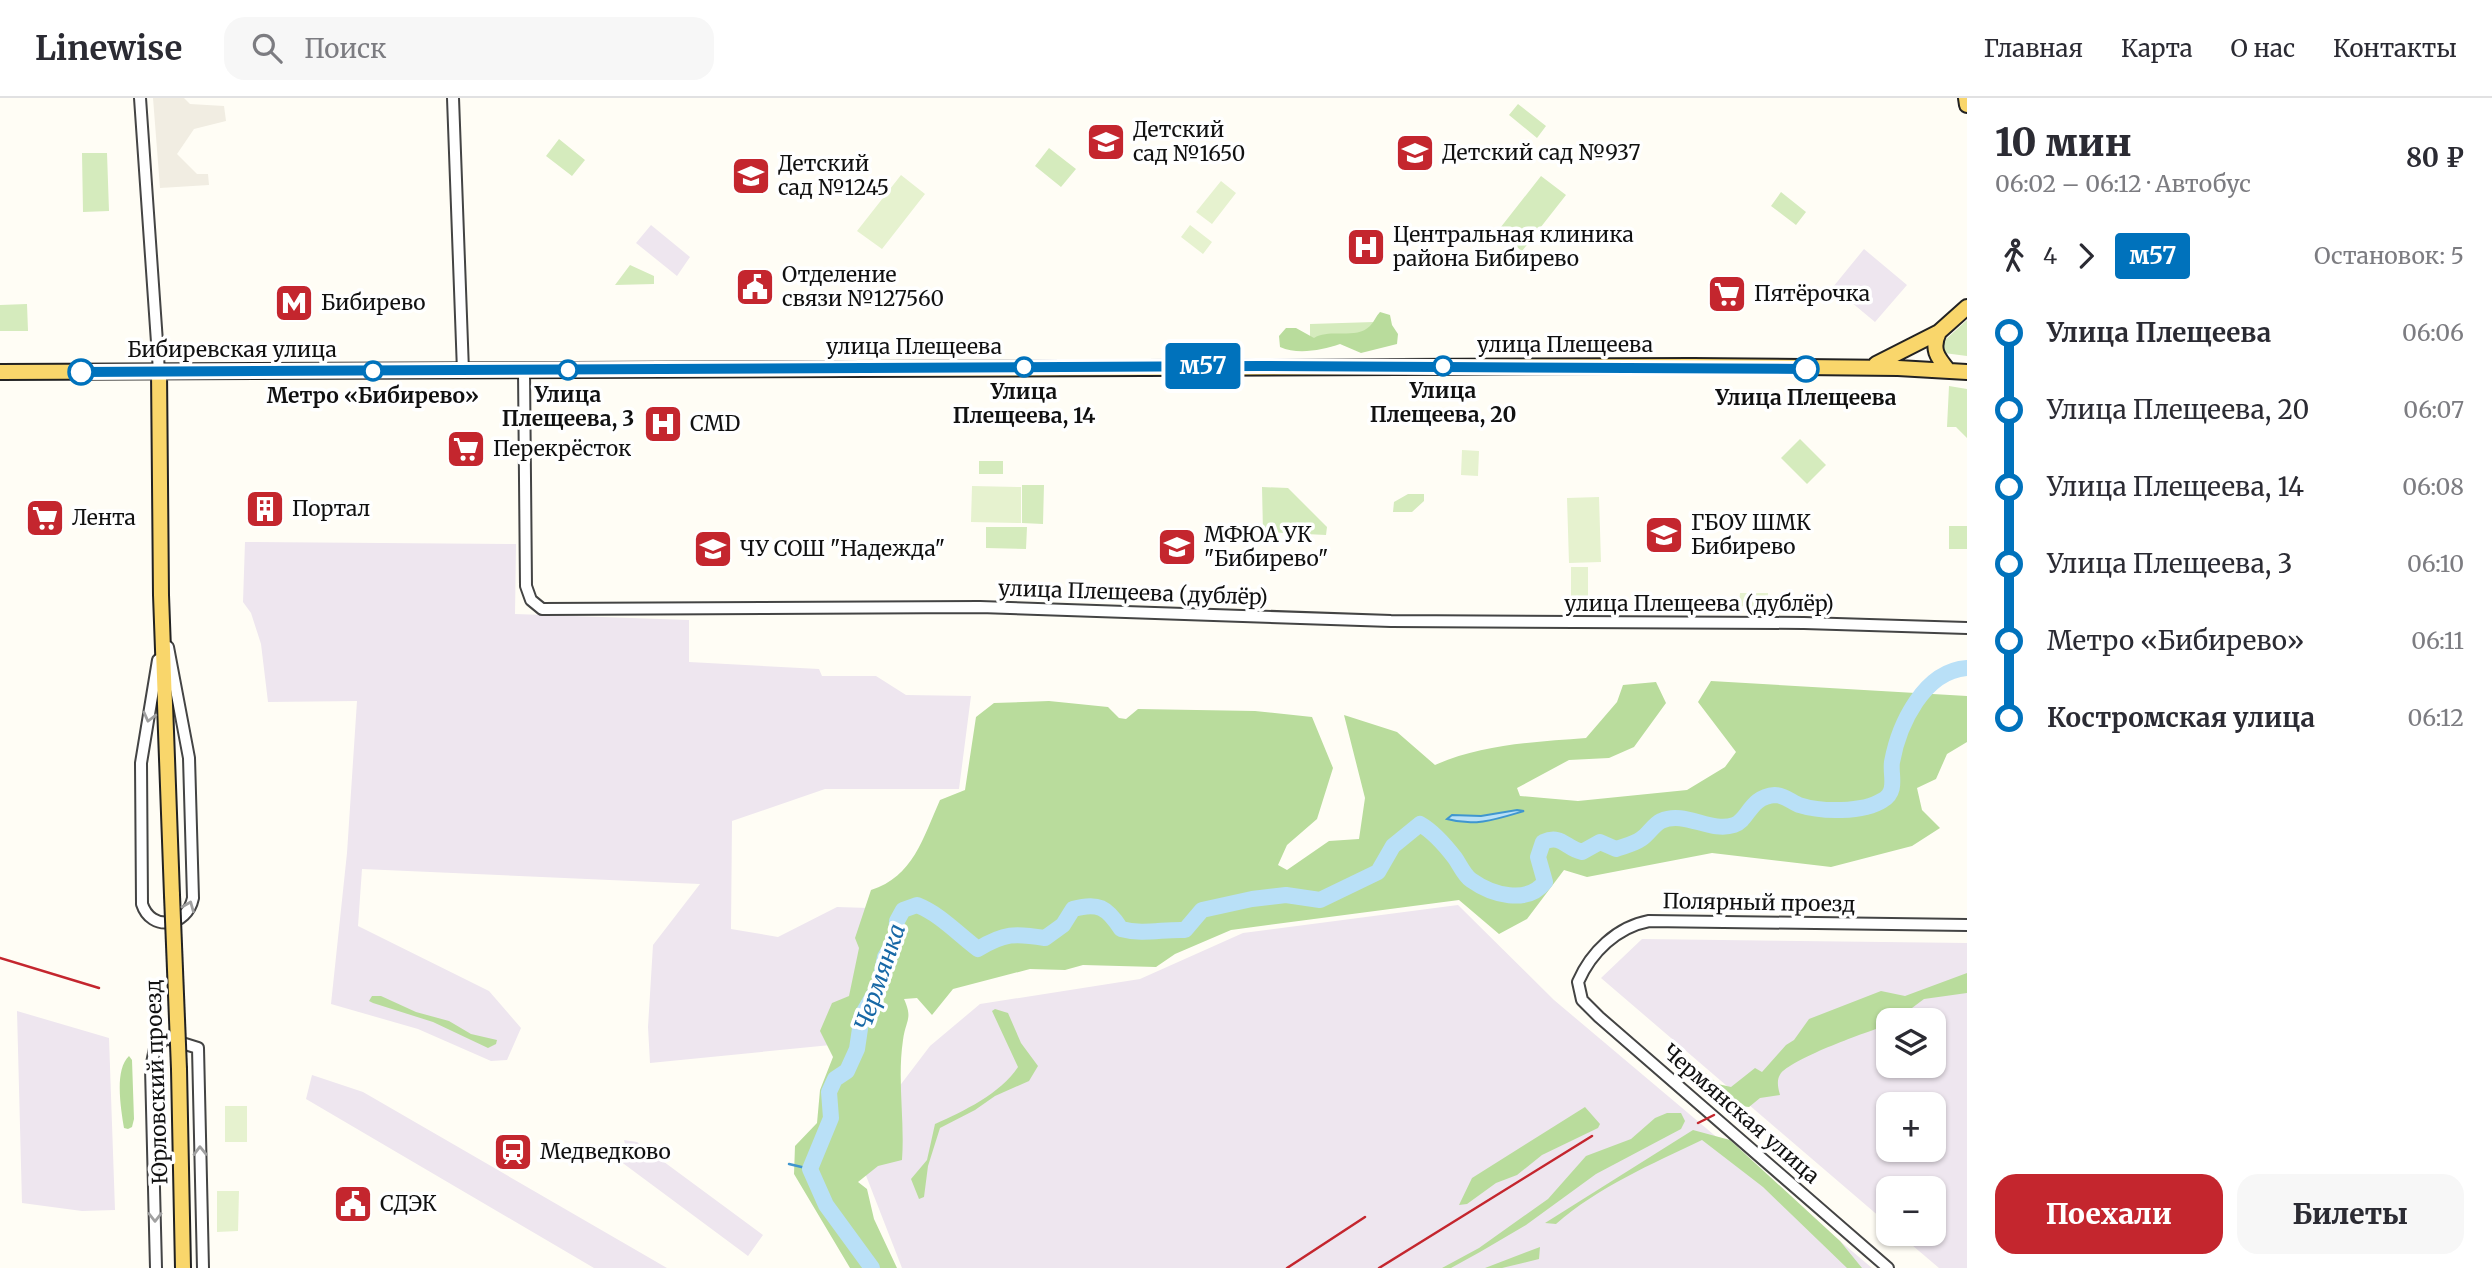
<!DOCTYPE html>
<html lang="ru">
<meta charset="utf-8">
<style>
body{margin:0;font-family:Merriweather,serif;background:#f7f7f7;color:#2b2b33;height:100vh;display:flex;flex-direction:column;font-size:26px;white-space:nowrap}
*{box-sizing:border-box;margin:0}
p{font-size:23px;color:#7c7c81}
.icon{flex:none;width:38px;height:38px;fill:none;stroke:currentColor;stroke-width:2;stroke-linecap:round;stroke-linejoin:round}
.map{position:relative;flex:1;overflow:hidden}
.details{display:flex;flex-direction:column;background:#fff;width:525px}
.details>*{flex:none}
.badge{padding:0 14px;border-radius:5px;font-size:24px;line-height:46px}
.fabs{position:absolute;left:1876px;top:910px;display:grid;gap:14px}
.fabs a{display:grid;place-items:center;width:70px;height:70px;border-radius:14px;background:#fff;box-shadow:0 2px 5px #0004;font-size:35px}
.map>.badge{position:absolute;translate:-50% -50%;box-shadow:0 0 0 4px #fff}
.legs{display:flex;align-items:center;gap:10px;height:77px;padding:0 28px;font-size:23px}
.legs p{margin-inline-start:auto}
.headline{display:flex;align-items:center;justify-content:space-between;height:119px;padding:0 28px}
h1{font-size:38px;font-weight:800;line-height:52px}
.primary-button{display:flex;gap:14px;margin-top:auto;padding:14px 28px}
.primary-button a{flex:1;height:80px;border-radius:21px;background:#c4262e;color:#fff;font-size:28px;font-weight:800;line-height:80px;text-align:center}
.primary-button a+a{background:#f7f7f7;color:#2b2b33}
ul{padding:0 28px;list-style:none}
li{display:flex;align-items:center;gap:24px;height:77px;font-size:26px}
li i{display:grid;place-items:center;width:10px;height:100%;margin:0 9px;background:currentColor}
li i::after{content:'';width:18px;height:18px;margin:-9px;border:5px solid;border-radius:50%;background:#fff}
li p{margin-inline-start:auto}
li:first-child i{background:linear-gradient(#0000 50%,currentColor 0)}
li:last-child i{background:linear-gradient(currentColor 50%,#0000 0)}
header{display:flex;align-items:center;gap:42px;box-sizing:border-box;height:98px;padding:0 35px;background:#fff;border-bottom:2px solid #e1e1e2}
header strong{font-size:33px}
nav{display:flex;gap:38px;margin-inline-start:auto;font-size:24px}
.search{width:490px;height:63px;background:#f7f7f7;display:flex;align-items:center;gap:18px;box-sizing:border-box;padding:0 24px;border-radius:21px;color:#7c7c81;font-size:26px}
main{display:flex;flex:1;min-height:0}
.map>svg:first-child{display:block}
</style>
<header>
<strong>Linewise</strong>
<div class="search"><svg class="icon" aria-label="search" viewBox="0 0 24 24"><circle cx="10" cy="10" r="6"/><path d="M15 15l6 6"/></svg>Поиск</div>
<nav><a>Главная</a><a>Карта</a><a>О нас</a><a>Контакты</a></nav>
</header>
<main>
<div class="map">
<svg width="1967" height="1170" viewBox="0 0 1967 1170">
<rect width="100%" height="100%" fill="#fffdf5"/>
<path fill="#eee6ef" fill-rule="evenodd" d="M651,127l39,32 -13,19 -41,-33z
M1864,151l43,36 -32,37 -42,-35z
M245,444l271,2 -1,70 174,6v42l130,7 3,7h54l30,19 65,1 -12,93h-134l-93,32 -1,108 47,8 59,-30 32,1 -28,136 -191,19 -2,-36 5,-82 47,-61 -338,-15 -4,57 131,65 32,37 -14,32 -16,1 -73,-32 -87,-25 16,-151 10,-152 -89,1 -7,-58 -10,-31 -8,-11z
M1458,807l96,95 318,268h-970l-37,-95 27,-77 38,-50 50,-42 160,-25 103,-46z
M1642,841l325,4v325h-28l-40,-34h35v-46h-46v36l-287,-246zM1888,922h46v46h-46zM1888,1006h46v46h-46z
M17,913l92,27 6,172 -33,1 -60,-8z
M312,977l51,17 304,176h-73l-288,-169z
M624,1042l13,2 126,93 -15,21 -128,-95 7,-10z"/>
<path fill="#d5ebbd" d="M1518,6l28,22 -9,12 -28,-23z
M559,41l26,21 -13,16 -26,-20z
M1049,50l27,21 -15,18 -26,-21z
M82,55h25l2,58 -26,1z
M1541,78l25,19 -44,56 -25,-19z
M1781,94l25,20 -10,13 -25,-19z
M630,167l24,11v8l-39,1z
M27,206l1,27h-28v-26z
M1967,222v36l-23,-3v-12z
M1374,224v18l-64,1v-17z
M1949,288l18,3v49l-11,-11h-9z
M1800,341l26,26 -19,19 -26,-26z
M979,363h24v13h-24z
M1022,387h22l-1,39 -21,-1z
M1262,389l26,1 39,39 -1,8 -63,-3z
M1408,396h16v7l-12,11h-19l1,-10z
M1949,428h18v23h-18z
M986,429h41l-1,22 -40,-1z"/>
<path fill="#b9dc9c" d="M1380,214l10,3 2,10 6,9 -1,10 -36,9 -21,-9c-18,6 -42,11 -60,3l-1,-11 7,-8h10l18,10c16,-10 42,2 56,-12 4,-4 6,-10 10,-14z
M1711,583l256,15v46l-20,12 -11,25 -19,9 5,22 18,18 -28,18 -81,21 -119,-14 -125,24 -23,-7 -37,49 -28,15 -40,-34 -228,30 -56,24 -19,13 -73,-2 -18,5 -35,-1 -77,20 -21,26 -15,-17 -13,1c9,20 2,20 -1,41 -6,40 2,80 -1,120l-24,6 -20,16 9,7 7,30 23,49h-47l-56,-94 1,-28 22,-23 3,-33 13,-33 -13,-26 12,-28 17,-7 10,-48 -4,-10 16,-48c42,-13 52,-52 69,-90l25,-10 11,-73 18,-14 55,-2 59,6 11,11 7,1 12,-10 117,2 57,6 21,51 -16,51 -30,26 -9,20 9,5 42,-29 30,-2 6,-41 -21,-83 53,17 38,33c47,-21 100,-23 151,-27l31,-36 6,-17 33,-3 10,21 -32,44 -25,11 -40,2 -52,28 3,8 58,5 109,-11 38,-23 11,-15 -38,-50z
M1967,875v20l-43,6 -28,21h-8v5c-22,7 -92,32 -107,48 -5,7 -3,14 -1,22l-20,3 -11,9 -28,-3 -40,-34 -4,-13 9,-1 32,28 13,3 24,-19 7,4 24,-27 8,-5 15,-21 72,-28 24,5z
M372,898h9l35,16 33,9 22,13 26,6 -1,4 -8,4 -55,-26 -60,-19 -4,-2z
M995,911l13,4 13,30 17,23 -9,15 -34,15 -20,14 -35,18 -12,38 -4,31 -5,2 -8,-20 16,-19 8,-36c29,-13 65,-30 83,-57l-26,-56z
M129,958l3,4 2,59 -2,8 -4,2 -4,-1c-3,-19 -10,-58 5,-72z
M1585,1009l15,17 -2,4 -56,27 -25,20 -21,8 -29,21 -8,1 13,-27z
M1667,1015h14l4,8 -4,8 -85,45 -70,51 -46,27 -29,16h-9l37,-20 69,-49 38,-43 45,-17 24,-21z
M1693,1032l37,10 110,101 22,27h-15l-84,-81 -61,-47c-50,24 -104,47 -146,84l-11,-1z
M1540,1149l-1,12 -37,9h-17z"/>
<path fill="#e6f2cf" d="M901,77l24,19 -43,55 -25,-18z
M1221,83l15,12 -24,31 -16,-12z
M1190,127l22,17 -9,12 -22,-17z
M1462,352l17,1 -1,25 -17,-1z
M972,388l49,1v36l-50,-1z
M1599,399l2,65 -32,1 -2,-65z
M1588,469v36h-17v-36z
M1740,495h28l-1,14 -28,-1z
M225,1008h22v36h-22z
M217,1093h22l-1,40 -21,1z"/>
<path fill="#f1ede2" d="M153,0h31l6,6 34,2 2,15 -32,8 -17,25 20,20h11l1,11 -49,3z"/>
<path fill="#b9e0f7" stroke="#3f96cf" stroke-width="2" d="M1517,712l7,1c-27,8 -49,16 -77,8l5,-4 29,1z"/>
<g fill="none" stroke-linecap="round" stroke-linejoin="round">
<path stroke="#3f96cf" stroke-width="2.5" d="M789,1066l21,5"/>
<path stroke="#b9e0f7" stroke-width="16" d="M872,1170l-46,-63 -16,-36 21,-51 -2,-26 6,-13 12,-8 10,-22 5,-34 17,-29 6,-29 11,-18 1,-18 6,-11 14,-5c23,9 41,29 61,44 26,-16 37,-16 67,-11l18,-13 10,-16c25,-7 34,-2 48,20 22,6 42,0 64,1l17,-20 50,-11 34,-4 34,5 58,-28 15,-26 27,-22c14,8 25,21 35,34 5,7 9,17 16,22 21,15 56,25 74,2l-7,-25 5,-15c19,-8 22,6 39,10l18,-10 16,7c8,-3 18,-5 25,-10 7,-4 12,-14 20,-18 24,-11 49,12 73,4 15,-5 15,-28 41,-30 10,0 16,7 24,10 22,7 64,8 84,-5 15,-9 7,-25 9,-38 7,-38 32,-91 75,-94"/>
<g stroke="#444" stroke-width="14">
<path id="minor" d="M140,0l19,273
M453,0l10,273
M524,273l2,215 5,14 11,9 438,-2 411,14 413,2 163,5
M158,562l-17,103 1,141c9,28 45,23 51,-6l-4,-140 -21,-111
M156,1170l-5,-200 4,-20 11,-10 32,10 5,220
M1888,1170l-289,-251 -17,-17 -4,-18c13,-30 39,-55 71,-61l318,4"/>
</g>
<g stroke="#222" stroke-width="18">
<path id="major" d="M1966,0l1,7
M1939,234c-8,17 -2,25 9,38
M1876,266l63,-32 28,-25
M159,273l2,224 11,300
M0,274l1693,-6 205,2 69,4
M179,971l4,199"/>
</g>
<use href="#minor" stroke="#fff" stroke-width="10"/>
<use href="#major" stroke="#f9d66b" stroke-width="14"/>
<path stroke="#c4262e" stroke-width="2.5" d="M0,860l99,30
M1698,1025l16,-8
M1287,1170l78,-51
M1379,1170l213,-132"/>
<g stroke="#222" stroke-width="18" stroke-linecap="butt">
<path id="major-bridge" d="M172,797l7,174"/>
</g>
<use href="#major-bridge" stroke="#f9d66b" stroke-width="14"/>
</g>
<defs><path id="oneway-chevron" d="M-2-3.5L2.5 0L-2 3.5" fill="none" stroke-width="1.6" stroke-linecap="round" stroke-linejoin="round" transform="scale(1.75)"/></defs>
<g stroke="#a0a0a0">
<use href="#oneway-chevron" transform="translate(149 619) rotate(104)"/>
<use href="#oneway-chevron" transform="translate(189 808) rotate(-68)"/>
<use href="#oneway-chevron" transform="translate(200 1053) rotate(-91)"/>
<use href="#oneway-chevron" transform="translate(155 1119) rotate(90)"/>
</g>
<g fill="none" stroke-linecap="round" stroke-linejoin="round">
<g stroke="#fff" stroke-width="16">
<path id="line-1" d="M81,274l1176,-6 549,3"/>
</g>
<use href="#line-1" stroke="#0072bc" stroke-width="10"/>
</g>
<defs>
<g id="school-square" transform="scale(2.0125)"><rect x="-9" y="-9" width="18" height="18" rx="4" fill="#c4262e" stroke="#fff"/><path d="M0-5L7-2L0 1L-7-2ZM-4 1L0 2.5L4 1V4Q0 6-4 4Z" fill="#fff"/></g>
<g id="hospital-square" transform="scale(2.0125)"><rect x="-9" y="-9" width="18" height="18" rx="4" fill="#c4262e" stroke="#fff"/><path d="M-5-5h3v3.5h4V-5h3V5h-3V1.5h-4V5h-3Z" fill="#fff"/></g>
<g id="civic-square" transform="scale(2.0125)"><rect x="-9" y="-9" width="18" height="18" rx="4" fill="#c4262e" stroke="#fff"/><path d="M-.6-6.5H3V-4.5H.6V-3L4-1V1h2V6H-6V1h2V-1L-.6-3ZM-1.2 2.5V6h2.4V2.5Z" fill="#fff"/></g>
<g id="supermarket-square" transform="scale(2.0125)"><rect x="-9" y="-9" width="18" height="18" rx="4" fill="#c4262e" stroke="#fff"/><path d="M-6-5.5h2.5l.6 2H6L4.5 2H-2.5L-4.4-4H-6ZM-1.5 3.2a1.3 1.3 0 1 0 .1 0ZM3 3.2a1.3 1.3 0 1 0 .1 0Z" fill="#fff"/></g>
<g id="metro-square" transform="scale(2.0125)"><rect x="-9" y="-9" width="18" height="18" rx="4" fill="#c4262e" stroke="#fff"/><path d="M-5.5 5V-5H-3L0 0L3-5H5.5V5H3V-.5L0 4L-3-.5V5Z" fill="#fff"/></g>
<g id="building-square" transform="scale(2.0125)"><rect x="-9" y="-9" width="18" height="18" rx="4" fill="#c4262e" stroke="#fff"/><path d="M-4-6H4V6H1V3H-1V6H-4ZM-2.5-4.3h1.7v1.8h-1.7ZM.8-4.3h1.7v1.8H.8ZM-2.5-1h1.7V.8h-1.7ZM.8-1h1.7V.8H.8Z" fill="#fff"/></g>
<g id="university-square" transform="scale(2.0125)"><rect x="-9" y="-9" width="18" height="18" rx="4" fill="#c4262e" stroke="#fff"/><path d="M0-5L7-2L0 1L-7-2ZM-4 1L0 2.5L4 1V4Q0 6-4 4Z" fill="#fff"/></g>
<g id="station-square" transform="scale(2.0125)"><rect x="-9" y="-9" width="18" height="18" rx="4" fill="#c4262e" stroke="#fff"/><path d="M-3-6H3Q5-6 5-4V2Q5 4 3 4L4.5 6H3L1.5 4h-3L-3 6H-4.5L-3 4Q-5 4-5 2V-4Q-5-6-3-6ZM-3.5-4v3h7v-3ZM-3.5 1v1.5H-2V1ZM2 1v1.5H3.5V1Z" fill="#fff"/></g>
</defs>
<g fill-rule="evenodd">
<use href="#school-square" x="1106" y="44"/>
<use href="#school-square" x="1415" y="55"/>
<use href="#school-square" x="751" y="78"/>
<use href="#hospital-square" x="1366" y="149"/>
<use href="#civic-square" x="755" y="189"/>
<use href="#supermarket-square" x="1727" y="196"/>
<use href="#metro-square" x="294" y="205"/>
<use href="#hospital-square" x="663" y="326"/>
<use href="#supermarket-square" x="466" y="351"/>
<use href="#building-square" x="265" y="411"/>
<use href="#supermarket-square" x="45" y="420"/>
<use href="#school-square" x="1664" y="437"/>
<use href="#university-square" x="1177" y="449"/>
<use href="#school-square" x="713" y="451"/>
<use href="#station-square" x="513" y="1054"/>
<use href="#civic-square" x="353" y="1106"/>
</g>
<g fill="#fff" stroke="#0072bc" stroke-width="3.5">
<circle cx="1443" cy="268" r="9"/>
<circle cx="1024" cy="269" r="9"/>
<circle cx="1806" cy="271" r="12"/>
<circle cx="568" cy="272" r="9"/>
<circle cx="373" cy="273" r="9"/>
<circle cx="81" cy="274" r="12"/>
</g>
<g text-anchor="middle" stroke-width="7" stroke-linejoin="round" paint-order="stroke">
<g font-size="21" fill="#111" stroke="#fff" text-anchor="start">
<text x="1133" y="39">Детский<tspan x="1133" dy="24">сад №1650</tspan></text>
<text x="1442" y="62">Детский сад №937</text>
<text x="778" y="73">Детский<tspan x="778" dy="24">сад №1245</tspan></text>
<text x="1393" y="144">Центральная клиника<tspan x="1393" dy="24">района Бибирево</tspan></text>
<text x="782" y="184">Отделение<tspan x="782" dy="24">связи №127560</tspan></text>
<text x="1754" y="203">Пятёрочка</text>
<text x="321" y="212">Бибирево</text>
<text x="690" y="333">CMD</text>
<text x="493" y="358">Перекрёсток</text>
<text x="292" y="418">Портал</text>
<text x="72" y="427">Лента</text>
<text x="1691" y="432">ГБОУ ШМК<tspan x="1691" dy="24">Бибирево</tspan></text>
<text x="1204" y="444">МФЮА УК<tspan x="1204" dy="24">"Бибирево"</tspan></text>
<text x="740" y="458">ЧУ СОШ "Надежда"</text>
<text x="540" y="1061">Медведково</text>
<text x="380" y="1113">СДЭК</text>
</g>
<g font-size="21" fill="#111" stroke="#fff">
<text x="1565" y="254">улица Плещеева</text>
<text x="914" y="256">улица Плещеева</text>
<text x="232" y="259">Бибиревская улица</text>
<text transform="translate(1133 495) rotate(2)" y="7">улица Плещеева (дублёр)</text>
<text x="1699" y="513">улица Плещеева (дублёр)</text>
<text transform="translate(1759 805) rotate(1)" y="7">Полярный проезд</text>
<text transform="translate(157 984) rotate(-92)" y="7">Юрловский проезд</text>
<text transform="translate(1741 1016) rotate(41)" y="7">Чермянская улица</text>
</g>
<g font-size="21" font-weight="bold" fill="#111" stroke="#fff">
<text x="1443" y="300">Улица<tspan x="1443" dy="24">Плещеева, 20</tspan></text>
<text x="1024" y="301">Улица<tspan x="1024" dy="24">Плещеева, 14</tspan></text>
<text x="568" y="304">Улица<tspan x="568" dy="24">Плещеева, 3</tspan></text>
<text x="373" y="305">Метро «Бибирево»</text>
<text x="1806" y="307">Улица Плещеева</text>
</g>
<g font-size="23" font-style="italic" fill="#1768a6" stroke="#fff">
<text transform="translate(880 879) rotate(-71)" y="8">Чермянка</text>
</g>
</g>
</svg>
<div class="fabs">
<a><svg class="icon" aria-label="layers" viewBox="0 0 24 24"><path d="M12 4l9 5-9 5-9-5zM3 14l9 5 9-5"/></svg></a>
<a>+</a>
<a>−</a>
</div>
<b class="badge" style="left:1203px;top:268px;background:#0072bc;color:#fff">м57</b>
</div>
<section class="details">
<div class="headline"><div><h1>10 мин</h1><p>06:02 – 06:12 · Автобус</p></div><b>80 ₽</b></div>
<div class="legs"><svg class="icon" aria-label="walk" viewBox="0 0 24 24"><circle cx="13" cy="4" r="2"/><path d="M13 8l-2 6 4 7M11 14l-3 7M7 12l3-4h3l4 4"/></svg>4<svg class="icon" aria-label="forward" viewBox="0 0 24 24"><path d="M9 5l7 7-7 7"/></svg><b class="badge" style="background:#0072bc;color:#fff">м57</b><p>Остановок: 5</p></div>
<ul>
<li><i style="color:#0072bc"></i><b>Улица Плещеева</b><p>06:06</p></li>
<li><i style="color:#0072bc"></i><span>Улица Плещеева, 20</span><p>06:07</p></li>
<li><i style="color:#0072bc"></i><span>Улица Плещеева, 14</span><p>06:08</p></li>
<li><i style="color:#0072bc"></i><span>Улица Плещеева, 3</span><p>06:10</p></li>
<li><i style="color:#0072bc"></i><span>Метро «Бибирево»</span><p>06:11</p></li>
<li><i style="color:#0072bc"></i><b>Костромская улица</b><p>06:12</p></li>
</ul>
<div class="primary-button"><a>Поехали</a><a>Билеты</a></div>
</section>
</main>
